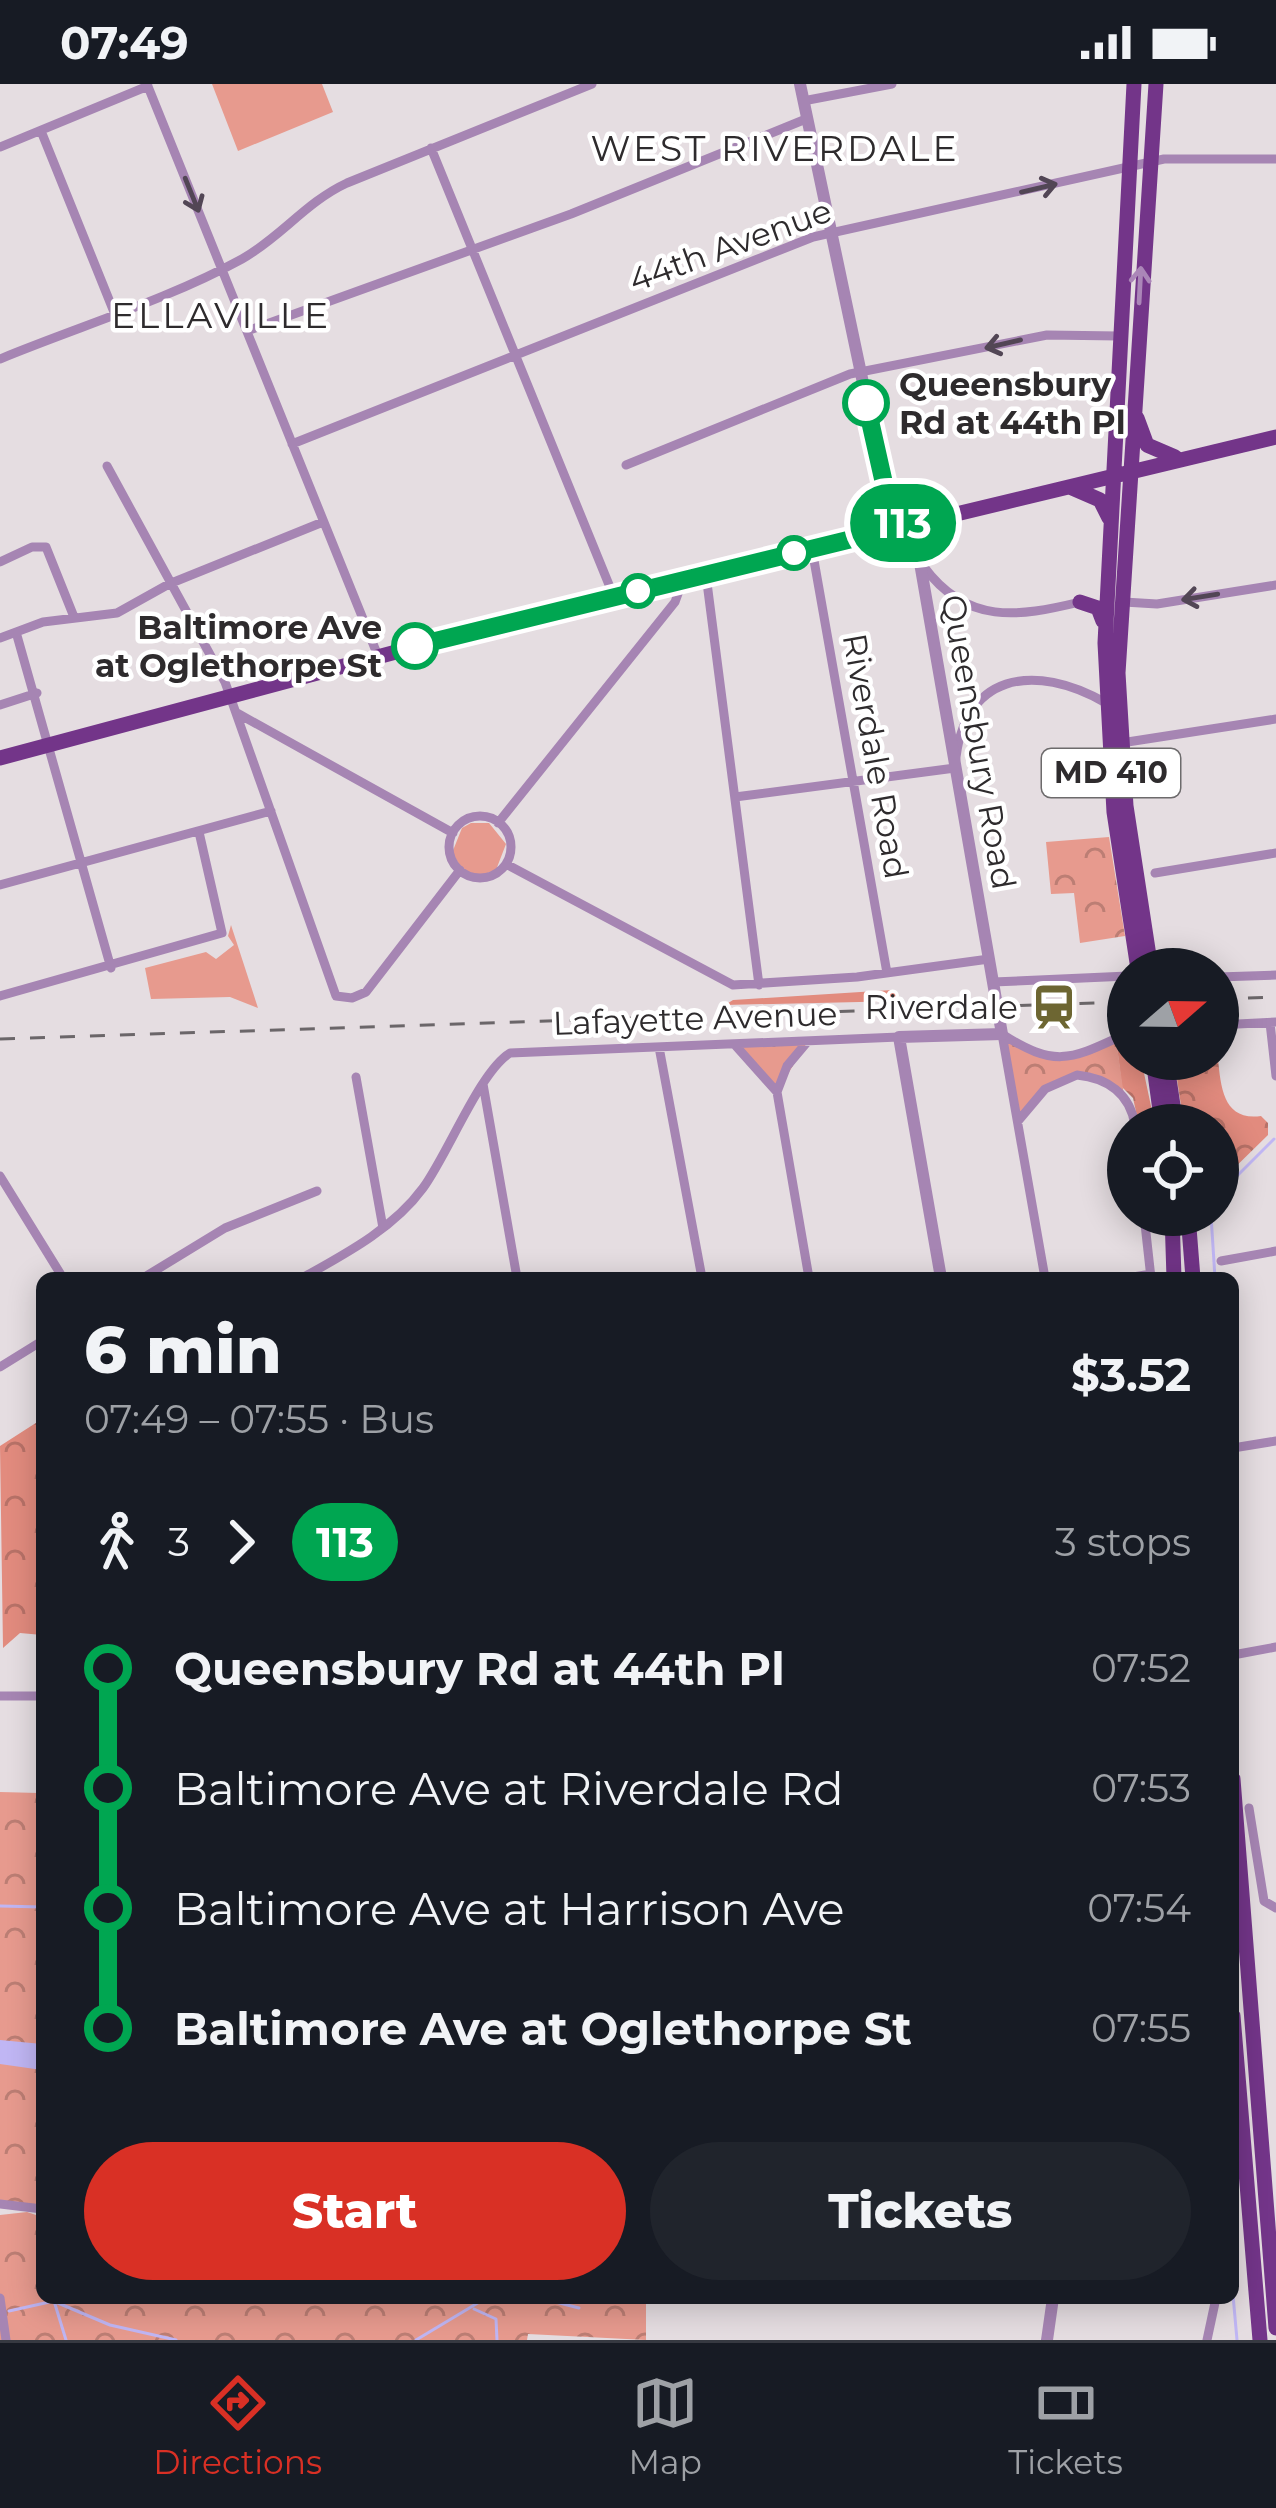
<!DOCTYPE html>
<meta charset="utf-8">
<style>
body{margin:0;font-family:Montserrat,sans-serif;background:#20242c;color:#f1f3f6;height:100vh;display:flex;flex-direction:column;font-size:45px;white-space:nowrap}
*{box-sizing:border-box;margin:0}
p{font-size:39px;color:#9ea1a6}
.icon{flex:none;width:66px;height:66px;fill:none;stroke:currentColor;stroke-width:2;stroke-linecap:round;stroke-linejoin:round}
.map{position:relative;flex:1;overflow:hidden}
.side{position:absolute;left:36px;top:1188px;width:1203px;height:1032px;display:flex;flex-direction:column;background:#171b24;border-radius:18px;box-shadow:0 6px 30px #0003}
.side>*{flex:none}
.badge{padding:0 24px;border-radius:39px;font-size:42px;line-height:78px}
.needle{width:78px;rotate:70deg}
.buttons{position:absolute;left:1107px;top:864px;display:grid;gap:24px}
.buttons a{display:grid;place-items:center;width:132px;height:132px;border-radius:50%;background:#171b24;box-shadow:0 6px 30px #0003;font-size:60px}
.map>.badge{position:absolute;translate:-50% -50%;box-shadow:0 0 0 6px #fff}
.legs{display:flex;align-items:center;gap:18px;height:132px;padding:0 48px;font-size:39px}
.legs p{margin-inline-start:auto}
.overview{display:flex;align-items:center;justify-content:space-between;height:204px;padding:0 48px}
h1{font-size:66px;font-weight:800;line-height:90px}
.primary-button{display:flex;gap:24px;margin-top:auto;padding:24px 48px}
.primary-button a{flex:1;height:138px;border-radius:72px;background:#d93025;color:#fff;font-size:48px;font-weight:800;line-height:138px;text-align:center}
.primary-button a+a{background:#20242c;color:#f1f3f6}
ul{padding:0 48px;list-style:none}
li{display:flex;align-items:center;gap:42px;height:120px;font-size:45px}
li i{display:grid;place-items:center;width:18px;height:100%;margin:0 15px;background:currentColor}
li i::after{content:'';width:30px;height:30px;margin:-15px;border:9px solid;border-radius:50%;background:#171b24}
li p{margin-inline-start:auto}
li:first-child i{background:linear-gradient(#0000 50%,currentColor 0)}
li:last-child i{background:linear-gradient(currentColor 50%,#0000 0)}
.status{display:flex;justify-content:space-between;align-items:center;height:84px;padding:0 60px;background:#171b24;direction:ltr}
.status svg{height:33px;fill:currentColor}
.menu{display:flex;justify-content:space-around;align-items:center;height:168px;border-top:3px solid #363941;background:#171b24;font-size:33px;color:#9ea1a6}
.menu a{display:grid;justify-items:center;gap:6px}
.menu .active{color:#d93025}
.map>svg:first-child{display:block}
</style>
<div class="status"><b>07:49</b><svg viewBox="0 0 49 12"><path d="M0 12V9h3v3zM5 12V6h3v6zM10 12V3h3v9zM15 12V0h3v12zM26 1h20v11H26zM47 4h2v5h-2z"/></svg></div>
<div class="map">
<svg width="1276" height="2256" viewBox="0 0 1276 2256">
<defs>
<pattern id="forest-crowns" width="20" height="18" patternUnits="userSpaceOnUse" patternTransform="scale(3)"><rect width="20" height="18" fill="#e28b7e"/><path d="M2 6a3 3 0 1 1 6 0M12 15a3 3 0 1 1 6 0" fill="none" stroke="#b87268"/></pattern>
<pattern id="park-crowns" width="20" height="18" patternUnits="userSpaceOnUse" patternTransform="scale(3)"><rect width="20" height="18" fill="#e79a8e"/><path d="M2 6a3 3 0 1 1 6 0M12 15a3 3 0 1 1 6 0" fill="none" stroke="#bc7e74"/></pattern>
</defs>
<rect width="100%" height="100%" fill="#e5dde1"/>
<path fill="#e79a8e" d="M212,0h110l11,28 -95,39z
M471,739h18l17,21 -10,26 -17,6 -17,-7 -10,-16 10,-25z
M231,841l27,83 -28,-11 -79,2 -6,-31 61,-16 10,7 18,-14 -6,-9z"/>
<path fill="url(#forest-crowns)" d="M892,906l11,11 -178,4 8,-5z
M1128,957v18h13l14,66h-16l-6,-27 -11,-11 -5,-40z
M1174,975h44c3,30 6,62 43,57l7,7v12l-50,49v-59h-34z
M42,1335v216l-22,-2 -17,15 -3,-202z"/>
<path fill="url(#park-crowns)" d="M1109,753l16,99 -45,7 -6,-50 -23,1 -5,-52z
M1003,950l56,25 57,-20 8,57c-57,-33 -65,-19 -106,25z
M808,957l-31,51 -42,-47z
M0,1708l39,1 3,412 -42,-3z
M27,2128l15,5v81h604v42l-118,-6 -1,6h-527v-125z"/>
<path fill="#c0b6f4" d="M0,1956l42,4v26l-42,-6z"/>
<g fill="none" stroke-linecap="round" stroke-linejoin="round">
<path stroke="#c0b6f4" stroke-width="3" d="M1218,1111l56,-56
M1211,1131l4,63
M0,1822l42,1
M1233,2211l4,45
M540,2214l39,10
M58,2219l52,22 66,15
M474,2225l22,10 1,21
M9,2227l45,-10 12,39
M416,2256l70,-42"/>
<path stroke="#a685b3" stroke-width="9" d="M147,0l231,572
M803,17l89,-17
M41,47l73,181
M0,63l148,-61
M431,64l183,449
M247,247l324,-117 235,-95
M0,275c80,-33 167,-59 242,-100 39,-22 64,-57 105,-76l245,-99
M292,360l521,-207 351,-78h112
M626,381l224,-91 197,-39 72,1
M107,382l118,216 111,314 16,2 14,-6 94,-122
M812,465l75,424
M0,478l32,-15h14l28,70
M924,483c43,58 94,50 156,35
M706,491l53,410
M1124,518l33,2 119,-19
M16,548l95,336
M0,554l43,-16 74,-9 52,-29 154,-62
M0,621l37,-12
M237,629l216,120
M1121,659l155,-24
M735,713l220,-29c6,-96 80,-106 151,-65
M449 763a31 31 0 1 1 62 0a31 31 0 1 1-62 0Z
M498,739l177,-221 8,-22
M506,780l227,121 124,-8 132,-18
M1155,789l121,-20
M0,801l271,-74
M1218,893l58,-2
M993,898l135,-6
M0,912l222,-63 -23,-101
M1270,939l6,53
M1218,941l58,-3
M1002,950l43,244
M1002,950c56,36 71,24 126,-1
M808,957l-21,25 -10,26 32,186
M735,961l42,47
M659,963l43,231
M356,993l27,151
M483,1000l34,194
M1018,1037l27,-32 32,-14c31,3 53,19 58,50
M0,1092l63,102
M1144,1131l7,63
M1221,1177l55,-10
M143,1194l82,-50 92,-37
M302,1194c43,-24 91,-49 121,-90 25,-34 57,-117 87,-135l389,-16
M1127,1194l24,-4
M0,1283l42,-26
M1233,1364l43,-7
M1233,1571l43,-8
M0,1612h42
M1249,1724l15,93 12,7
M0,2120l42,5
M0,2214l6,42
M1207,2256l9,-42"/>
<path stroke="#a685b3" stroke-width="12" d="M800,0l86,408 34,71 82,471 -103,3 42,241
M1047,2256l6,-42"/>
<path stroke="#733589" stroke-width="15" d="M1134,0l-29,559 9,169 24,157
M1137,334l10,27 28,12
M1070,403l30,13 9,18
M1080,518l18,6 5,13
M0,674l512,-137 764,-184
M1151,885l-25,-163 -8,-133 38,-589
M1153,975l9,66
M1166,975l10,66
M1172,1131l2,63
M1188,1131l5,63
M1233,1695l43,549
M1233,1932l27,324"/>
<path stroke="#6b6669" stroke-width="3" stroke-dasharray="15 15" stroke-linecap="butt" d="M1218,915l58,-2
M0,955l1128,-37"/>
</g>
<defs><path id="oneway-shaft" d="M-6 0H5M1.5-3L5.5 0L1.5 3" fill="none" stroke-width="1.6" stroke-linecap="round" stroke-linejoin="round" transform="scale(3)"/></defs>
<g stroke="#524655">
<use href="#oneway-shaft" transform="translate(1039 104) rotate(-13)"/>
<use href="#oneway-shaft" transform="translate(192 111) rotate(68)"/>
<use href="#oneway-shaft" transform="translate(1003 260) rotate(167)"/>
<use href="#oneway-shaft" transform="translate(1200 513) rotate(171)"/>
</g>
<use stroke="#ab86b8" href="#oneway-shaft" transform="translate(1140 201) rotate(-87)"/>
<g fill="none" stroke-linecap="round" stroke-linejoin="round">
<g stroke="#fff" stroke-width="27">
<path id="line-1" d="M415,562l490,-120 -17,-25 -22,-98"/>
</g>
<use href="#line-1" stroke="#00a651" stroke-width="18"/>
</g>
<defs>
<g id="station-bare" transform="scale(3.6)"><path d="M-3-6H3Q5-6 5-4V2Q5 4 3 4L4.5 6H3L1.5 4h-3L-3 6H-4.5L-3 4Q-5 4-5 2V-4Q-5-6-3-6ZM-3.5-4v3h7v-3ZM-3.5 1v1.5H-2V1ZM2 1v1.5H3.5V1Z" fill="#6d6632" stroke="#fff" stroke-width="2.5" paint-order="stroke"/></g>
</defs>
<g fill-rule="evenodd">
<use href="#station-bare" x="1054" y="923"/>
</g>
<g fill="#fff" stroke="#00a651" stroke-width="6">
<circle cx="866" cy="319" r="21"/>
<circle cx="794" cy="469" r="15"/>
<circle cx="638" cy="507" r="15"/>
<circle cx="415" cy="562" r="21"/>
</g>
<g text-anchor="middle" stroke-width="9" stroke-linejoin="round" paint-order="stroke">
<rect fill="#fff" stroke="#6d6b6c" stroke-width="3" x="1042" y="665" width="138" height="48" rx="9"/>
<g font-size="30" font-weight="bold" fill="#2e2b2d">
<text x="1111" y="699">MD 410</text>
</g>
<g font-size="33" fill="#2e2b2d" stroke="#fff">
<text transform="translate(730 161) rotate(-20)" y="12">44th Avenue</text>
<text transform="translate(979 658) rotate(80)" y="12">Queensbury Road</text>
<text transform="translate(876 672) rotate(80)" y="12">Riverdale Road</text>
<text transform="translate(695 934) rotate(-2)" y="12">Lafayette Avenue</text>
</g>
<g font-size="33" font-weight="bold" fill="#2e2b2d" stroke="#fff" text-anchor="start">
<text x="899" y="312">Queensbury<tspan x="899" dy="38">Rd at 44th Pl</tspan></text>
<text x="382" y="555" text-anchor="end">Baltimore Ave<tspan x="382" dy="38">at Oglethorpe St</tspan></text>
</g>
<g font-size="33" fill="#2e2b2d" stroke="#fff" text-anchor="end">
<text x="1018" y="935">Riverdale</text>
</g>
<g font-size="36" letter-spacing="3" fill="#2e2b2d" stroke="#fff">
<text x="775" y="77">WEST RIVERDALE</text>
<text x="221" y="244">ELLAVILLE</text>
</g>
</g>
</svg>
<div class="buttons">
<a><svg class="needle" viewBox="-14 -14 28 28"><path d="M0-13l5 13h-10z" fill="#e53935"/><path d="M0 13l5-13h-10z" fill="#9ea1a6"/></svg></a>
<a><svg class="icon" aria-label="locate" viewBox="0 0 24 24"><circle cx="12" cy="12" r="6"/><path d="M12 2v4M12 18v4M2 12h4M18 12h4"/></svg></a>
</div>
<b class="badge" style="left:903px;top:439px;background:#00a651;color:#fff">113</b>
<section class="side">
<div class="overview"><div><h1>6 min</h1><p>07:49 – 07:55 · Bus</p></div><b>$3.52</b></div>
<div class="legs"><svg class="icon" aria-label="walk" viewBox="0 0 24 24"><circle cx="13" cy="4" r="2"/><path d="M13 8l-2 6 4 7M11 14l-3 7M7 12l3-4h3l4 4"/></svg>3<svg class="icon" aria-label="forward" viewBox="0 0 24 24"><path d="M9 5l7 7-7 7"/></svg><b class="badge" style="background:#00a651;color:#fff">113</b><p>3 stops</p></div>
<ul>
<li><i style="color:#00a651"></i><b>Queensbury Rd at 44th Pl</b><p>07:52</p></li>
<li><i style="color:#00a651"></i><span>Baltimore Ave at Riverdale Rd</span><p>07:53</p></li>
<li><i style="color:#00a651"></i><span>Baltimore Ave at Harrison Ave</span><p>07:54</p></li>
<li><i style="color:#00a651"></i><b>Baltimore Ave at Oglethorpe St</b><p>07:55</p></li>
</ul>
<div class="primary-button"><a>Start</a><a>Tickets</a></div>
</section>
</div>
<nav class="menu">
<a class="active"><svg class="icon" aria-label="directions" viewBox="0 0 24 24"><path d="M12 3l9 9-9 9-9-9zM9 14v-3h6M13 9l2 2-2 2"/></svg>Directions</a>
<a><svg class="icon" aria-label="map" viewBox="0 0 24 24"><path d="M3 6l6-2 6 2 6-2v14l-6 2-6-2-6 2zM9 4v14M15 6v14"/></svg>Map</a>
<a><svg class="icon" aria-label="tickets" viewBox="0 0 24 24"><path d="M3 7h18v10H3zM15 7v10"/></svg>Tickets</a>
</nav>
